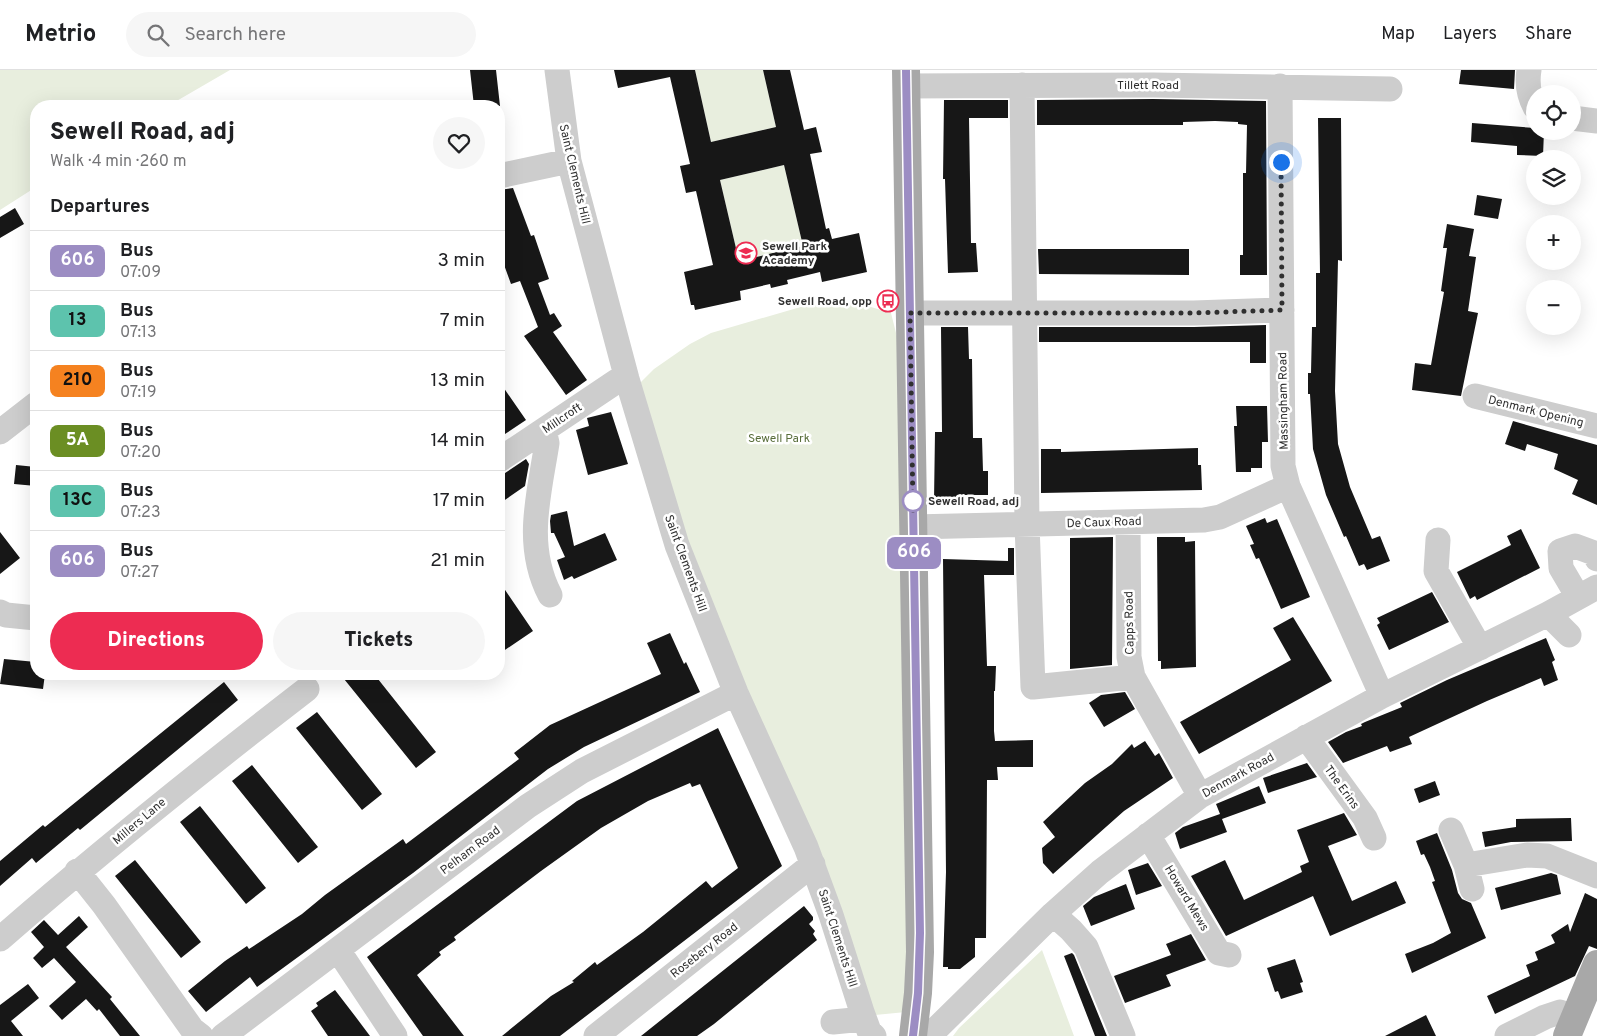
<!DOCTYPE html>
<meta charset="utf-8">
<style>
body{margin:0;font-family:Overpass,sans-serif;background:#f6f6f6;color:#202124;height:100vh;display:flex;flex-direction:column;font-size:19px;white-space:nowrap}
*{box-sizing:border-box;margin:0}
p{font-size:16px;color:#757577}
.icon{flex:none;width:28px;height:28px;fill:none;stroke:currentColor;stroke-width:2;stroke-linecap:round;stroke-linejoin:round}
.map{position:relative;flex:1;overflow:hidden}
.panel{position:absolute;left:30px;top:30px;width:475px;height:580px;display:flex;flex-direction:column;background:#fff;border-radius:20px;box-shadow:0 5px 20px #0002}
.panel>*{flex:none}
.badge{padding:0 10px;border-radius:8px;font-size:18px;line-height:32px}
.fabs{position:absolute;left:1526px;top:15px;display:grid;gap:10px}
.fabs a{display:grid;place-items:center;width:55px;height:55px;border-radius:50%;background:#fff;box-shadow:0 5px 20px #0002;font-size:25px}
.you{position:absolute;width:25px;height:25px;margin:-12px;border:4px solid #fff;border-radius:50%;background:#1a73e8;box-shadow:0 0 0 8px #1a73e833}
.map>.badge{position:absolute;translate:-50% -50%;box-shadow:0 0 0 2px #fff}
h2{padding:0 20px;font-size:19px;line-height:45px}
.round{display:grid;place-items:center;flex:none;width:52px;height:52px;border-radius:26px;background:#f6f6f6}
.head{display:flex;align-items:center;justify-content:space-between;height:85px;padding:0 20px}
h1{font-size:24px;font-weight:800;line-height:38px}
.cta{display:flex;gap:10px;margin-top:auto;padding:10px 20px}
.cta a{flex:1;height:58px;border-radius:30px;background:#ed2c52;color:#fff;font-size:20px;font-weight:800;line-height:58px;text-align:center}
.cta a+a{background:#f6f6f6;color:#202124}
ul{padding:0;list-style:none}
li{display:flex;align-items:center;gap:15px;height:60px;padding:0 20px;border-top:1px solid #e0e0e0}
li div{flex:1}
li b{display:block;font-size:19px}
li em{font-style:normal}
li .badge{min-width:55px;font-weight:700;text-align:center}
header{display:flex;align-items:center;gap:30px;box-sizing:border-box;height:70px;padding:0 25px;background:#fff;border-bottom:1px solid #e0e0e0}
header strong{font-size:24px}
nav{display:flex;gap:28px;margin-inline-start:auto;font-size:18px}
.search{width:350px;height:45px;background:#f6f6f6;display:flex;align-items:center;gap:12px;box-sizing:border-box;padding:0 18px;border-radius:28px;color:#757577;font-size:19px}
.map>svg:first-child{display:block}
</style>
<header>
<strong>Metrio</strong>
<div class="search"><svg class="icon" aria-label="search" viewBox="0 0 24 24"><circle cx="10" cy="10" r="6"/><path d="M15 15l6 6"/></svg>Search here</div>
<nav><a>Map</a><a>Layers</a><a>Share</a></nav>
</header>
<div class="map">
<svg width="1597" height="966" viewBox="0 0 1597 966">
<rect width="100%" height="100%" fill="#fff"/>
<path fill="#e8eede" d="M0,0h230l-62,36h-132v81l-36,23z
M695,0h68l13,57 -65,15z
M784,95l19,81 -64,15 -19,-81z
M845,232l16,2 30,9 6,24 9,388v287l-31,3 -159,-388 -80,-240 18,-18 36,-25 21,-11 93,-27z
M1042,880l32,86h-121l6,-8z"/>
<path fill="#171717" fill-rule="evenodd" d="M470,0h26l4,36h-26z
M614,0h81l16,72 65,-15 -13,-57h27l14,60 12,-3 6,25 -12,2 16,75 3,-1 3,11 27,-6 8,39 -45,10 -2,-10 -33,8 1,4 -17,4 -1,-4 -30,7 1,9 -46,10 -1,-5h-3l-7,-33 29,-7 -17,-74 -10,2 -6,-27 10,-2 -20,-87 -52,11zM784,95l19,81 -64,15 -19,-81z
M1461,0h54l-1,19 -55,-5z
M1153,29l113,2 1,174h-27v-20h3v-82h3l1,-48 -9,-1v-2l-23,-1 -32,1v3h-146v-25z
M944,30h64v18h-39l2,125h5l2,29 -30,1 -3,-94h-2z
M1318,48h23l1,143 -4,-1 -3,131 3,53 12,43 22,52 8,-3 10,25 -23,9 -3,-6 -5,2 -13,-30 -2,1 -18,-42 -13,-46 -3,-55h-2v-21h3l1,-46h4v-54h4z
M1472,53l63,5v3h9l-1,25 -26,-1v-9l-46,-4z
M513,118l18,48 3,-1 15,44 -11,4 12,32 4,-2 8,13 -9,6 34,48 -21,15 -42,-59 14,-9 -18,-46 -9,3 -12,-33v-61z
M1477,125l25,4 -4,20 -24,-4z
M15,138l9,16 -24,14v-21z
M1447,154l27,5 -5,27 7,1 -8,54 10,2 -17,83 -49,-6 3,-27 16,2 13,-73 -3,-1 6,-43h-4z
M1038,179h151v26l-150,-1z
M1266,255v38h-16v-21h-211v-15h155z
M941,257h27l1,32h3l1,79h9l1,33h5v24h-24l-1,6h-29l1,-69h7z
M499,311l27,39 -21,14 -6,-9z
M1236,336h31l1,36h-6v26h-11v4h-15l-2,-46h3z
M611,342l17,52 -40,11 -12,-45 13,-4 -2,-8z
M1513,351l84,24v60l-25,-11 6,-14 -24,-11 4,-15 -31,-10 -2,7 -20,-7z
M1198,378v17h3l1,25 -161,3v-44h20v3z
M526,389l3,5 -4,22 -26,18v-27z
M16,395l20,2v19l-22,-2z
M567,441l7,35 31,-13 12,27 -43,19 -2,-3 -8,4 -7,-20 8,-3 -11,-24h-3l-1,-12 1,-6z
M1265,448l2,5 10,-4 33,78 -29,12 -22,-51 -3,1 -6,-14 4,-1 -8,-18z
M1521,459l19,39 -63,32 -2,-4 -5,3 -13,-27 54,-27 -4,-9z
M0,462l20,26 -20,16z
M1113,467l-1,128 -42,4v-131z
M1157,467h28v5l10,-1 1,126 -35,2v-8h-3z
M1008,478h6v27h-30l3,91h9l-1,25h-1v40l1,10 38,-1v27h-36l1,13h-11l-1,158h-11v19l-15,12h-12v-2h-5l3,-95 -3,-313 65,2z
M499,511l34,50 -34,23z
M1432,522l17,30 -60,28 -12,-25 3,-2 -3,-5z
M1293,547l39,64 -133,73 -19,-32 111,-62 -18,-32z
M670,563l14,31 2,-2 14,30 -116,55 -36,22 -135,104 -156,114 -7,-10 -44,35 -18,-21 37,-30 22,-15 2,3 53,-35 23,-19 78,-56 3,5 113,-85 -5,-6 36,-28 111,-51 -14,-31z
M1546,568l9,22 -3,2 6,18 -14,6 -3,-8 -54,23 -78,36 3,7 -22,8 -3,-6 -44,17 -15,-21 18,-10 16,-6 -1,-2 4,-2 37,-15 -2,-4 47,-23z
M4,589l32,3v12h9l-2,15 -43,-5z
M340,604h34l62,78 -20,16z
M224,612l14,18 -158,130 -2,-2 -42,35 -4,-5 -32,28v-25l43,-36 2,2z
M1125,622l10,17 -31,18 -15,-24 12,-8z
M317,642l65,82 -20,16 -66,-82z
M718,658l64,138 -222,170h-58l49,-40 23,-14 -2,-1 23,-19 2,3 46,-33 63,-51 6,7 26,-20 -38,-84 -8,3 -2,-4 -42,18 -47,27 -60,43 -87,66 2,3 -17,12 2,3 -24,20 47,61h-41l-56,-79 210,-156z
M1145,671l10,15 4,-3 14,25 -49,33 -71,63 -10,-11 -1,-15 13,-11 -12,-15 42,-39 27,-19 20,-20 2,4z
M1307,693l10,14 -49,16 -5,-15z
M252,695l66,82 -20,16 -66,-82z
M1435,711l5,14 -21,8 -5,-14z
M1259,716l7,17 -44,16 5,13 -47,17 -5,-16 8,-6 37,-13 -4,-10z
M200,736l66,82 -20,16 -66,-82z
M1344,743l13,22 -29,11 24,55 44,-20 10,22 -76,33 -17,-40 -87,40 -35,-60 34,-16 19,40 58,-28 -2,-6 9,-4 -12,-32z
M1571,748l1,23 -61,1 -26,5 -3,-15 34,-5v-8z
M1437,763l15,37 6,23 4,6 9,4 15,35 -74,35 -7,-19 28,-11 18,-10 -19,-51 3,-1 -5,-14 -6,-13 -3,1 -5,-14z
M135,790l66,82 -20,16 -66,-82z
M1148,793l14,23 -26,9 -8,-25z
M1551,803l6,2 4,19 -60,16 -6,-22z
M1126,814l9,25 -44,17 -8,-20 11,-9z
M1585,823l12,6v50l-8,-3 -14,30 -80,38 -8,-18 43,-20 -4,-11 12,-5 -3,-8 20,-9 -4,-8 17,-11 2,8z
M804,836l9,11v3l-4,4 6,7 -2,3 4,6 -103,84 -17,12h-56z
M79,846l9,11 -22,20 46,50 -2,2 30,37h-20l-21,-27 -2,2 -11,-12 -24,21 -13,-14 27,-24 -22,-24 -12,10 -9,-10 11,-11 -13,-15 13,-12 14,15z
M1191,864l15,26 -40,15 5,11 -46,17 -11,-27 57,-21 -5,-11z
M1072,883l2,2 33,81h-12l-31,-80z
M1295,889l8,23 -3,1 3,9 -22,7 -3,-8 -3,1 -8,-24z
M28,914l11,14 -28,23 12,15h-23v-31z
M335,920l20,26 15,20h-42l-17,-25 7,-5 -2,-3z
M1426,945l10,21h-51z"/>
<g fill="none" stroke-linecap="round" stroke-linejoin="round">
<path stroke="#cdcdcd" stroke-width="25" d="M557,0l12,91 58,218 50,166 59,148 70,154 25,68 31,97 7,19 5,5
M1529,0c-2,12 0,26 6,37
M1022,15l5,439 6,163 100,-10
M906,16l247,-1 237,4
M1280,16l3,380 5,20 94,210
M1572,48l25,3
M499,106l70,-15
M910,243h284l88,-3
M1475,326l122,30
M544,360l3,13c-8,52 -23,102 3,152
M0,362l36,-28
M499,390l118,-79 10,-2
M1128,452l1,135 4,20 67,119
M913,457l291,-7 16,-3 68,-31
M1438,470l-2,31 44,77
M1578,527l-17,-29 -1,-17 15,-5 19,7 3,6
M0,542l6,3 30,3
M1548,544l21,21
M1306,667l59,81 9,20
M1451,760l15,35 61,-10 20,1 50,20
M1148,765l71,118 10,2
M1466,795l6,24
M77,801l27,34 88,124 9,7
M1053,844l18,16 15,17 37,89
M0,869c100,-87 202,-169 307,-250
M338,880l57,86
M833,952l31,-3
M223,966l305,-230 54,-35 154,-78
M596,966l217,-172
M929,966l124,-122 47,-42 100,-76 182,-100 166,-82 49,-27
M1507,966l38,-19 15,-5 15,5"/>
<path stroke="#a8a8a8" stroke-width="28" d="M906,0l14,882 -2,41 -5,43
M1567,966l30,-72"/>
</g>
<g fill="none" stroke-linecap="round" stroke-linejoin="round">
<g stroke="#fff" stroke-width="11">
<path id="line" d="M906,0l14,863 -2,60 -5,43"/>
</g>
<use href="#line" stroke="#9c8dc3" stroke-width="8"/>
<path stroke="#303030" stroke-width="5" stroke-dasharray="0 9" d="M913,431v9l-3,-197h284l88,-3 -1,-148"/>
</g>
<defs>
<g id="school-ring" transform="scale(1.125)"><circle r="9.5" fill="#fff" stroke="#ed2c52" stroke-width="1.5"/><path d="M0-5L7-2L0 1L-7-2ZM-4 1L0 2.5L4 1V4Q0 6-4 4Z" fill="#ed2c52"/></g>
<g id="bus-ring" transform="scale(1.125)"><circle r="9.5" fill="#fff" stroke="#ed2c52" stroke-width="1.5"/><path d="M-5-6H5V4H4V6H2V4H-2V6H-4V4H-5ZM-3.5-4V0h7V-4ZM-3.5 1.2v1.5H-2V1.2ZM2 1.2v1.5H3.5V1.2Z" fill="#ed2c52"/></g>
</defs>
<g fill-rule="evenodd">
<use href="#school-ring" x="746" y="183"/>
<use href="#bus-ring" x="888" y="231"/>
</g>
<circle fill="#fff" stroke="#9c8dc3" stroke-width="2.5" cx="913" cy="431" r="10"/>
<g text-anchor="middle" stroke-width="5" stroke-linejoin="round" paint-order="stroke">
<g font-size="12" fill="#303030" stroke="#fff">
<text x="1148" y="19">Tillett Road</text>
<text transform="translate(575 104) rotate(77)" y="4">Saint Clements Hill</text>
<text transform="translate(1283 331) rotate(-91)" y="4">Massingham Road</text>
<text transform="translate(1536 341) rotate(14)" y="4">Denmark Opening</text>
<text transform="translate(562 348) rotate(-34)" y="4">Millcroft</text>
<text transform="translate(1104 452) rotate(-2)" y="4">De Caux Road</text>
<text transform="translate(686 493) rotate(70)" y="4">Saint Clements Hill</text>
<text transform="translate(1129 553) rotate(-91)" y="4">Capps Road</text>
<text transform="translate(1238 705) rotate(-29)" y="4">Denmark Road</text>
<text transform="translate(1342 717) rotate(54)" y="4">The Erins</text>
<text transform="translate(139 751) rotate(-40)" y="4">Millers Lane</text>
<text transform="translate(470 780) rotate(-37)" y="4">Pelham Road</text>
<text transform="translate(1187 828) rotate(59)" y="4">Howard Mews</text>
<text transform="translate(838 868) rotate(72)" y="4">Saint Clements Hill</text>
<text transform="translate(704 880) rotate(-38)" y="4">Rosebery Road</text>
</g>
<g font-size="12" font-weight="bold" fill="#303030" stroke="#fff" text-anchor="start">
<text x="762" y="180">Sewell Park<tspan x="762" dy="14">Academy</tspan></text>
<text x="872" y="235" text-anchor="end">Sewell Road, opp</text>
</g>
<g font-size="12" fill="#596e3b" stroke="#fff">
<text x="779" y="372">Sewell Park</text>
</g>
<g font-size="12" font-weight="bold" fill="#303030" stroke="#fff" text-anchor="start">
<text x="928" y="435">Sewell Road, adj</text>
</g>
</g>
</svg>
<div class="fabs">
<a><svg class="icon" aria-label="locate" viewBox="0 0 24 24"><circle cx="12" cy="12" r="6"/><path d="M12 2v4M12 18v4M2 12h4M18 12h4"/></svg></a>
<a><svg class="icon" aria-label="layers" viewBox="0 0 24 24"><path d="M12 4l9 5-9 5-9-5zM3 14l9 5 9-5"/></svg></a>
<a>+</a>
<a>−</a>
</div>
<div class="you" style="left:1281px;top:92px"></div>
<b class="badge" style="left:914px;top:483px;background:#9c8dc3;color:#fff">606</b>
<section class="panel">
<div class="head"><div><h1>Sewell Road, adj</h1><p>Walk · 4 min · 260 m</p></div><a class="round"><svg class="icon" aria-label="heart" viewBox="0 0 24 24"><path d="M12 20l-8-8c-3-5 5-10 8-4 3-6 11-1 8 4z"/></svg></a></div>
<h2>Departures</h2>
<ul>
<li><span class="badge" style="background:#9c8dc3;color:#fff">606</span><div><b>Bus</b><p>07:09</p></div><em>3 min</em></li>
<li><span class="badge" style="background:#5dc3ad;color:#111">13</span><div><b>Bus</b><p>07:13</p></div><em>7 min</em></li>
<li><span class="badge" style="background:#f58220;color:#111">210</span><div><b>Bus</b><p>07:19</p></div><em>13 min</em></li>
<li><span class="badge" style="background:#6b8e23;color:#fff">5A</span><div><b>Bus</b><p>07:20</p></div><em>14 min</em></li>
<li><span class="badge" style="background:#5dc3ad;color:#111">13C</span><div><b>Bus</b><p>07:23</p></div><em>17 min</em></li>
<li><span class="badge" style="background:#9c8dc3;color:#fff">606</span><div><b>Bus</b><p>07:27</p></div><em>21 min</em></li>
</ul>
<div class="cta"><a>Directions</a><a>Tickets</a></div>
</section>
</div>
